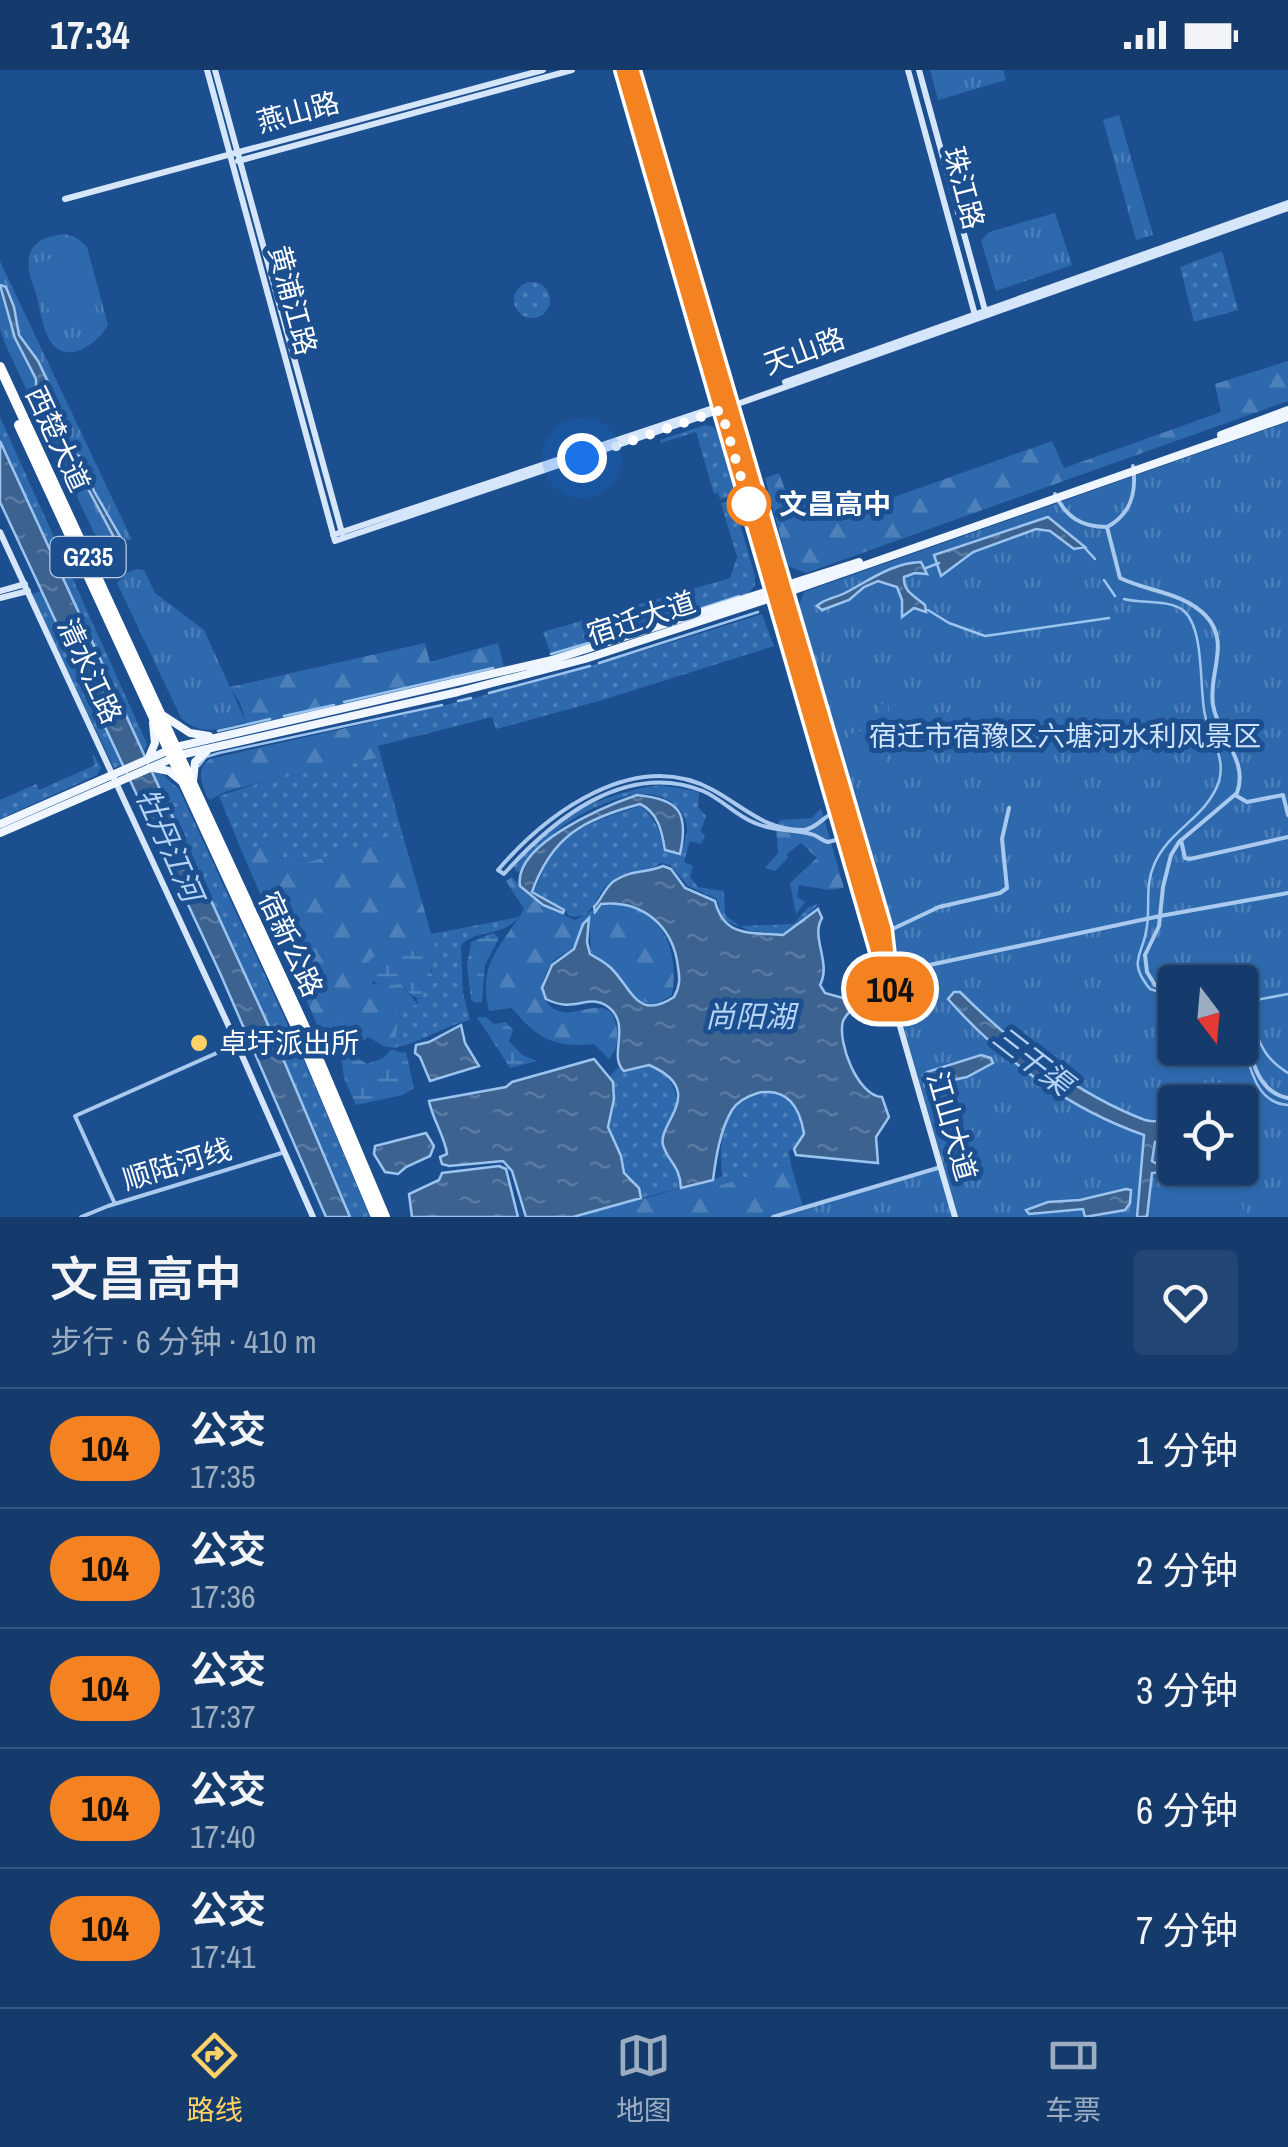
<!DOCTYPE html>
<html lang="zh">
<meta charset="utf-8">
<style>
body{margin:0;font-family:"Archivo Narrow","Noto Sans SC",sans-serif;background:#214673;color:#f1f3f6;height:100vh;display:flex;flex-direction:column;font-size:38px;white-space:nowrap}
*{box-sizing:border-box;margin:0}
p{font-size:32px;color:#9dadc1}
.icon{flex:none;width:55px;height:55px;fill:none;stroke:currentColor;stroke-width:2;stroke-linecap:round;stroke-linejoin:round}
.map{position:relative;height:1147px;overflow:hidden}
.side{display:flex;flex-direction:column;background:#143b6b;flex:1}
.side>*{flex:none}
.badge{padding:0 20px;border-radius:32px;font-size:35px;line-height:65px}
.needle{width:65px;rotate:164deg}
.buttons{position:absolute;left:1158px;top:895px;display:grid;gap:20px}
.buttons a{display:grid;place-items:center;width:100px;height:100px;border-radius:10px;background:#143b6b;box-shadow:0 2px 8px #0004,0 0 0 2px #33557e;font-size:50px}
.you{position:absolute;width:50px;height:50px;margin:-25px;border:8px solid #fff;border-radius:50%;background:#1a73e8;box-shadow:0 0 0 15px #1a73e833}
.map>.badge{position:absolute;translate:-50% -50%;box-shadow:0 0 0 5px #fff}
.round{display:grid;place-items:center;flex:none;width:105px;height:105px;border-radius:10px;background:#214673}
.overview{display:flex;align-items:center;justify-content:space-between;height:170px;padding:0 50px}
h1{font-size:48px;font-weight:600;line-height:75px}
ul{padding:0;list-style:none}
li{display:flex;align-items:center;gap:30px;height:120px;padding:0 50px;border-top:2px solid #33557e}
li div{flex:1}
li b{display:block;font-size:38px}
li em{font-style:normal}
li .badge{min-width:110px;font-weight:700;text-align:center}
.status{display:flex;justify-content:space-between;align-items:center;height:70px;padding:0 50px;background:#143b6b;direction:ltr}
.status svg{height:28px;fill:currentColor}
.menu{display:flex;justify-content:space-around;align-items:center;height:140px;border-top:2px solid #33557e;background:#143b6b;font-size:28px;color:#9dadc1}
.menu a{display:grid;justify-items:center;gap:5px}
.menu .active{color:#ffd166}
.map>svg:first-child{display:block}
</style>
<div class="status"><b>17:34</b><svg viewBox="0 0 49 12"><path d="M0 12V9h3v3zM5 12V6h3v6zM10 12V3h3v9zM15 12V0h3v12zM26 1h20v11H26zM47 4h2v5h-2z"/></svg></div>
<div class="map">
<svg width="1288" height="1147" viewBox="0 0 1288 1147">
<defs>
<pattern id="grass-dots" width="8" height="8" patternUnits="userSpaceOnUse" patternTransform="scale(2.5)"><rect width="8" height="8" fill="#2e69ad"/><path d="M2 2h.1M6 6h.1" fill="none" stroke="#4d80b9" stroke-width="1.8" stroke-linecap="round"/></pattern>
<pattern id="forest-firs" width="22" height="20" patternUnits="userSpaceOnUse" patternTransform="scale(2.5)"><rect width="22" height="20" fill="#2e69ad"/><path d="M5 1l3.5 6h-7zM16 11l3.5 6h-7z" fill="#4d80b9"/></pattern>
<pattern id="wetland-marsh" width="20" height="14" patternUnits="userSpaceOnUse" patternTransform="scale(2.5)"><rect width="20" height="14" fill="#2e69ad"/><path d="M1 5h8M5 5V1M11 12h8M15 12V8" fill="none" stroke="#4d80b9"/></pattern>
<pattern id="park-tufts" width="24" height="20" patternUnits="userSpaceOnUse" patternTransform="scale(2.5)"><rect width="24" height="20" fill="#2e69ad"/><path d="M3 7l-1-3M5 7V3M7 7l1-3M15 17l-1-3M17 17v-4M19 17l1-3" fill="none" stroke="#4d80b9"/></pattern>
<pattern id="water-ripples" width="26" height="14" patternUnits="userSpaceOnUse" patternTransform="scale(2.5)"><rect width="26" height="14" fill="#3c6290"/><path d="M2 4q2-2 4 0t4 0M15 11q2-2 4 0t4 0" fill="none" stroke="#597aa1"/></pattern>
</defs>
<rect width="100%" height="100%" fill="#1b4f8f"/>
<path fill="url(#grass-dots)" d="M1222,181l16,59 -44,12 -14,-55z
M514 230a18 18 0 1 1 36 0a18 18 0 1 1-36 0Z
M0,347l147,327 -4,11 -143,-314z
M705,355l9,2 3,5 18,63 -15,4 -2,-6 -4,1 -18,-62 -35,11 -1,-3z
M733,430l22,76v9l-6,8 -197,64 -9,-25 187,-54 7,-21 -16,-54z
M42,521l81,173 -9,4 -83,-174z
M762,544l12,32 -175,55 -103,28 -4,-12 -114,29 -6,-24c132,-29 261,-67 390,-108z
M94,685l7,13 -4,7 -97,44v-19l36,-16 3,6 56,-25 -3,-9z
M381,687l22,79 -95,26 -8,-2 -16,7 -7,-26 -35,11 -23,-56 44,-14z
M158,701l21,18 125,271 66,157h-22l-72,-175 -125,-268z
M661,715l38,7 -1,15 8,9 -5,15 4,6 -4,7 -11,-3 -6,21 9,4 -3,11 8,10 26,4 1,24 14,11 55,-2 13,-16 11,-4 -4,5 -32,25 -32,-3 -28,-12 -5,-20 -29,-13 -18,-21 -9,-2c-17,11 -37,6 -53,21 -15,14 -13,36 -39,32l-4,-6 -32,-17c7,-12 10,-27 17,-37 16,-28 62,-41 90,-50 15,10 21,28 24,44l16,5c2,-7 6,-16 7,-23 2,-26 -27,-41 -51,-38 -15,2 -39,12 -52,19 -25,13 -49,35 -64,59l-4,-1 -2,-4c33,-48 90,-75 147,-82z
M519,847c-18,21 -40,11 -58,28l2,48 7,27c-26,6 -48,22 -75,28l4,-42 19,-1 -1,-6h4l4,-13 8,-9c-4,-13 3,-25 -2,-43z
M649,995c33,15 34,43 13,69l19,39v15l-40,10v-6l-17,-19 -3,-17 -13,-30 6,-27 -1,-17 -4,-5 10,-10 6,4z
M775,1021c19,8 26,23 29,43l-15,18 2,13 -74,21 -4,-6 9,-4c-4,-47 2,-78 53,-85z"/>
<path fill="url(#forest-firs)" d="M1288,291v40l-482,172 -18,-7 -23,-88 14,-5 11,30 18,-6 24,17 20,-2 200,-71 12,27 157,-56 -6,-28z
M425,573l5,19 68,-19 6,24 -256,61 -8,-25 -10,-16z
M372,652l9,35 -118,25 -36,9 -17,9 -3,-3c-5,-14 -12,-28 3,-38z
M821,738l23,80 -15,2 -30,-5 -2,12 8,5 -9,12 -6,-31 27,-25 -16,-15 -14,11 1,4 -13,13 -10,-3 13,-15 -2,-26 4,-7 32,-2z
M403,766l32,111 -64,11 -4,8 6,18h28l17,21 -19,1 -4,42 -11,-2 -16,-9 -18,16 -9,2 -15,-10 -84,-193 35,-12 7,27 16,-7 8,2z
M512,807c21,23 34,30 63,43l17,-9 4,2 7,-8c57,-5 77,41 69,90l-17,10 -18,-5 -27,-35 -19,-13 -2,-35c-10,8 -7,24 -18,32 -6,5 -13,7 -19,14 -13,15 -14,44 10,49 19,4 51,-21 55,18 1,12 0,20 -8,29l-15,-15c-39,4 -57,-5 -82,-36l-23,3c-12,-48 13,-65 35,-102l-18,-28z
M791,1095l12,42 -41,10h-189l140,-37 4,6z"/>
<path fill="url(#wetland-marsh)" d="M493,863l6,5 -14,27 -3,37 -6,1 -5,-3 -4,-35 4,-23z
M435,877l-4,23 2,7 -8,9 -4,13 -9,-3 -11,-12 -19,2 -12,-6 -3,-14 4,-8z
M477,947h9l8,7 12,-2 7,8 -4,11 13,14 15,6 -27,7z
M392,979l9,4 5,-1 8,36 -11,7 -47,10 -12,-27 -3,-23 9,-2 17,11 16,-6z"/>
<path fill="url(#park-tufts)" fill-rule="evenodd" d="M930,0h73l3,10 -68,20z
M1119,45l34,120 -17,5 -33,-120z
M1055,143l17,52 -76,26 -15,-50 8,-9z
M65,164l12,4 10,9 21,78c-12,21 -46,44 -61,10 -5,-11 -7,-25 -10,-38 -4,-14 -13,-31 -6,-46 7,-13 20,-15 34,-17z
M0,191l132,279 -24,1 -13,-6 -89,-189 -6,-17z
M1288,352v795h-526l181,-52 -50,-176 -3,-57 -92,-324 6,-16zM1175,912h65v66h-65zM1175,1032h65v66h-65z
M137,499l7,1 11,23 49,37 42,92c-25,7 -44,15 -65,-4l-64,-135 11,-11z"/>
<path fill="#2e69ad" d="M80,181l19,69 -44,12 -19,-69z
M912,626l14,53 -34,9 -12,-53 5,-2 5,12 -2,-13z
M876,657l15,58 -26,7 -15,-58z
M1212,1098h20l13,49h-86l2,-40z"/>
<path fill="url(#water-ripples)" stroke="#9cc4f0" stroke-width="2.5" d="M0,215l6,2 8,20 5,28 19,26 10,21 6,32 12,16 4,22 9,4 15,35 27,47 -5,3 -37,-69 -9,-6 -14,-42 -20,-27v-18l-21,-41z
M0,371l276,601 74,175h-24l-106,-244 -220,-471z
M1048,447l37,30 -11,2 -24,-18 -14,-2 -63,23 -32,24 -7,-21z
M921,492l6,12 -12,-1 -11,4c-1,15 11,19 21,28l1,7 -12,-4 -12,9v-17l-5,-13 -19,-6 -14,6 -15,13 -27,10 -5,-4c7,-7 18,-8 28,-13 25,-13 47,-30 76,-31z
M637,725c43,4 52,18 43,59l-15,-4c-3,-18 -7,-38 -25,-46 -55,15 -88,31 -108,88l32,18 -1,3 -20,-8 -23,-19c-7,-42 85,-80 117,-91z
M663,796l8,3 14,19 30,13c9,37 36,31 68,34l35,-26 4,9c-12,19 10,45 -2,67l5,8 32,9c-3,6 -11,12 -14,19 -6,22 15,75 39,76l7,20 -13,20 2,26 -82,-8 -2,-6 10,-15c-4,-27 -17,-47 -46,-41 -10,3 -20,8 -26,17 -12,20 -16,47 -19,70l-32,8c-1,-23 -13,-26 -18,-43 -6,-22 46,-54 -14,-80l-25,6c-17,-15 9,-47 -17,-65 -20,-13 -32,8 -61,-7l-4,-11 10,-23 22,-16 9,-25 6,-6 -2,24 3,12c7,4 15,8 21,14 22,22 26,53 63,29 6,-10 6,-19 4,-30 -5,-42 -36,-67 -77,-63l-6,8 -1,-5c8,-8 11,-20 20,-26 16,-11 33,-8 49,-15z
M954,922h6c50,50 118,103 185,128 10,3 19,-1 30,4v13l-20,5 -3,19 5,3 18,-3v7h17l-40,5 -5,44h-10l7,-82c-75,-26 -144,-77 -196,-136z
M461,955l4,18 14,23 -49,15 -10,-24 -5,-4 1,-8 13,-3z
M981,985l10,3 2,5 -26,14 -42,9 -2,-10 4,-4z
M594,989l19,23 1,17 -6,28 13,29 3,17 15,15 2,10 -68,19h-47l-14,-46 -9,-10 -54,5 -7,-2 -2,-7 7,-3c-2,-17 -15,-36 -18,-53l77,-14 6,-5z
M426,1063l8,13 -4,10 -24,11 -8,7 -13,-2 -11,-18 1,-8z
M499,1096l7,3 12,48h-106l-3,-23 30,-14 3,-7z
M1126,1119l5,1 -1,13 -5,7 -40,7 -2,-8 -54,5 -3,-4 22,-8 32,-2z"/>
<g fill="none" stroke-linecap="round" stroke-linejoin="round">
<path stroke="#9cc4f0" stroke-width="2.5" d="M1083,476l12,13
M926,498l13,-5
M1104,510l11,16
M1124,529c18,5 46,0 60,12 21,19 15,78 21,104 5,23 21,42 14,66 -12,37 -51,49 -65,84 -9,20 -4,40 -7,61 -3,29 -21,34 3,63l25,8
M928,540l21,13 36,13 124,-18
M678,546l61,-20
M551,584l72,-21
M599,593l159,-51
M489,623l101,-27
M458,631l13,-3
M344,632l149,-34
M284,646l50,-11
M218,661l52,-12
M199,696l7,-9 13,-4 223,-48
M1240,933c20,28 15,50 48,70
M1240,933l48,-9
M1240,965c10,27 13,68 48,70"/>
<path stroke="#a9c9ee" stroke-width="4" d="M1055,424c11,23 26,33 52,33 24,-13 30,-34 26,-61
M1107,457l13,51c29,14 63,14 86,38 25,27 2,57 7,89 5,32 36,55 24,88l-58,49 -8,13 -8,32 -4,39 -14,29 2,17 8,13 20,6
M1235,725l12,7 36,-7 5,20
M836,741c-12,5 -20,18 -32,19 -38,1 -60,-23 -91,-40 -78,-43 -166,23 -215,80l6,4c48,-54 121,-114 199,-83 19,8 33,25 52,32 19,9 43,6 59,12 5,2 9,6 14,7l16,-4
M1181,770l4,18 5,1 98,-22
M884,863l55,-26 61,-14 7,-5 -5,-49 7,-31
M887,904l273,-58 128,-23
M1240,947c10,28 12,75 48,81
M115,1134l-40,-88 162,-72
M81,1147l27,-11 177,-54
M773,1147l168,-50"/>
<path stroke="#d6e6fa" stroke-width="6" d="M207,0l128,471 380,-129 573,-204
M215,0l127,463
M624,0l331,1147
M631,0l252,859 4,45
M908,0l67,245
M919,0l67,244
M238,91l334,-91
M65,129l478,-129
M785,312l503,-179
M0,462l237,512 76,173
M333,465l389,-130
M0,521l25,-7
M0,528l28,-7"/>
<path stroke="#f0f6ff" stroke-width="8" d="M1221,365l67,-25
M164,646l26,17 19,3
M149,687l6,-14 -2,-20
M154,698l15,3 12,10
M193,711l2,-19 12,-11
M0,754l176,-77 376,-87 307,-98
M0,763l180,-78 278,-63 127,-33 192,-63 511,-179"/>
<path stroke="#fff" stroke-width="10" d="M0,297l307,665 78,185
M19,355l279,606 78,186"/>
</g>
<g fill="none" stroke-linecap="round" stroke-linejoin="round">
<g stroke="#fff" stroke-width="22">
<path id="line" d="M624,0l266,920 -7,-61 -252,-859"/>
</g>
<use href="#line" stroke="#f58220" stroke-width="15"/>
<path stroke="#fff" stroke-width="10" stroke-dasharray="0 18" d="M582,388l139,-48 32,108 -4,-14"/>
</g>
<circle fill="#fff" stroke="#f58220" stroke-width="5" cx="749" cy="434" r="20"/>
<circle fill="#ffd166" stroke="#1b4f8f" stroke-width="4" cx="199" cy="973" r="10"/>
<g text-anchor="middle" stroke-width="10" stroke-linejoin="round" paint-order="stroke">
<rect fill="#1b4f8f" stroke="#bbcadd" stroke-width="2.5" x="50.5" y="467" width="75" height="40" rx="8"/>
<g font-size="25" font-weight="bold" fill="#fff">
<text x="88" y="496">G235</text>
</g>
<g font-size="28" fill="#fff" stroke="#1b4f8f">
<text transform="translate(298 42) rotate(-15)" y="10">燕山路</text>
<text transform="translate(964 118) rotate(75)" y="10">珠江路</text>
<text transform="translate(293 230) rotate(75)" y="10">黄浦江路</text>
<text transform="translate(804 281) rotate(-20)" y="10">天山路</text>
<text transform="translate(58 369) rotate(65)" y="10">西楚大道</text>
<text transform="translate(641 548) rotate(-18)" y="10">宿迁大道</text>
<text transform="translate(90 601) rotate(65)" y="10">清水江路</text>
<text transform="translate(291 874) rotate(65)" y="10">宿新公路</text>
<text transform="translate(952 1056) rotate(74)" y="10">江山大道</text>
<text transform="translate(177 1094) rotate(-17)" y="10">顺陆河线</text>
</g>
<g font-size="28" font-weight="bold" fill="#fff" stroke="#1b4f8f" text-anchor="start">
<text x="779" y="444">文昌高中</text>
</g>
<g font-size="28" fill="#cfe3fa" stroke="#1b4f8f">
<text x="1065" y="676">宿迁市宿豫区六塘河水利风景区</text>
</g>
<g font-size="28" fill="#fff" stroke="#1b4f8f" text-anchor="start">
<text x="219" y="983">卓圩派出所</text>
</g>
<g font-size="30" font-style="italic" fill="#b5d3f5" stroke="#1b4f8f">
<text transform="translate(169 775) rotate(66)" y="10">牡丹江河</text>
<text x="750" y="957">尚阳湖</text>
<text transform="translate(1032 991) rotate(38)" y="10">三干渠</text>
</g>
</g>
</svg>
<div class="buttons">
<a><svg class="needle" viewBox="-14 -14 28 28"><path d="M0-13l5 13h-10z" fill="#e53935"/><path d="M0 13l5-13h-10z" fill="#9dadc1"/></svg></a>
<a><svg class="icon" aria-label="locate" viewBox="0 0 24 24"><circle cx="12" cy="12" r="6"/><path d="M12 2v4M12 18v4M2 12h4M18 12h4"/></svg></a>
</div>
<div class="you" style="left:582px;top:388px"></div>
<b class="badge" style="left:890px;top:919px;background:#f58220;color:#111">104</b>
</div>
<section class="side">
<div class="overview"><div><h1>文昌高中</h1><p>步行 · 6 分钟 · 410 m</p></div><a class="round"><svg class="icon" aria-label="heart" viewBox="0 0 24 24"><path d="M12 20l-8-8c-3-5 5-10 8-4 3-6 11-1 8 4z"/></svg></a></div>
<ul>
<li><span class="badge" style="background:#f58220;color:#111">104</span><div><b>公交</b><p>17:35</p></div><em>1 分钟</em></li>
<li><span class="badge" style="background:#f58220;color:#111">104</span><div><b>公交</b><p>17:36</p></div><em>2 分钟</em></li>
<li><span class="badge" style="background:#f58220;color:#111">104</span><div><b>公交</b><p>17:37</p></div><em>3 分钟</em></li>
<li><span class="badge" style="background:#f58220;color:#111">104</span><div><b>公交</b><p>17:40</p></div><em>6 分钟</em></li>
<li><span class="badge" style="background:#f58220;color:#111">104</span><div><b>公交</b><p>17:41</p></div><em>7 分钟</em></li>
</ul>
</section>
<nav class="menu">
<a class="active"><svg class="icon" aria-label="directions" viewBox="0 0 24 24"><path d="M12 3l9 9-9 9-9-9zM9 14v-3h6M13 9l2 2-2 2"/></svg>路线</a>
<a><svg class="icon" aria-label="map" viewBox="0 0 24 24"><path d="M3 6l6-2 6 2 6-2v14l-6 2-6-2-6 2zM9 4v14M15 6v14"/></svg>地图</a>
<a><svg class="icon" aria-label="tickets" viewBox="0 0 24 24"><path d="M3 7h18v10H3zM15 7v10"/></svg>车票</a>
</nav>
